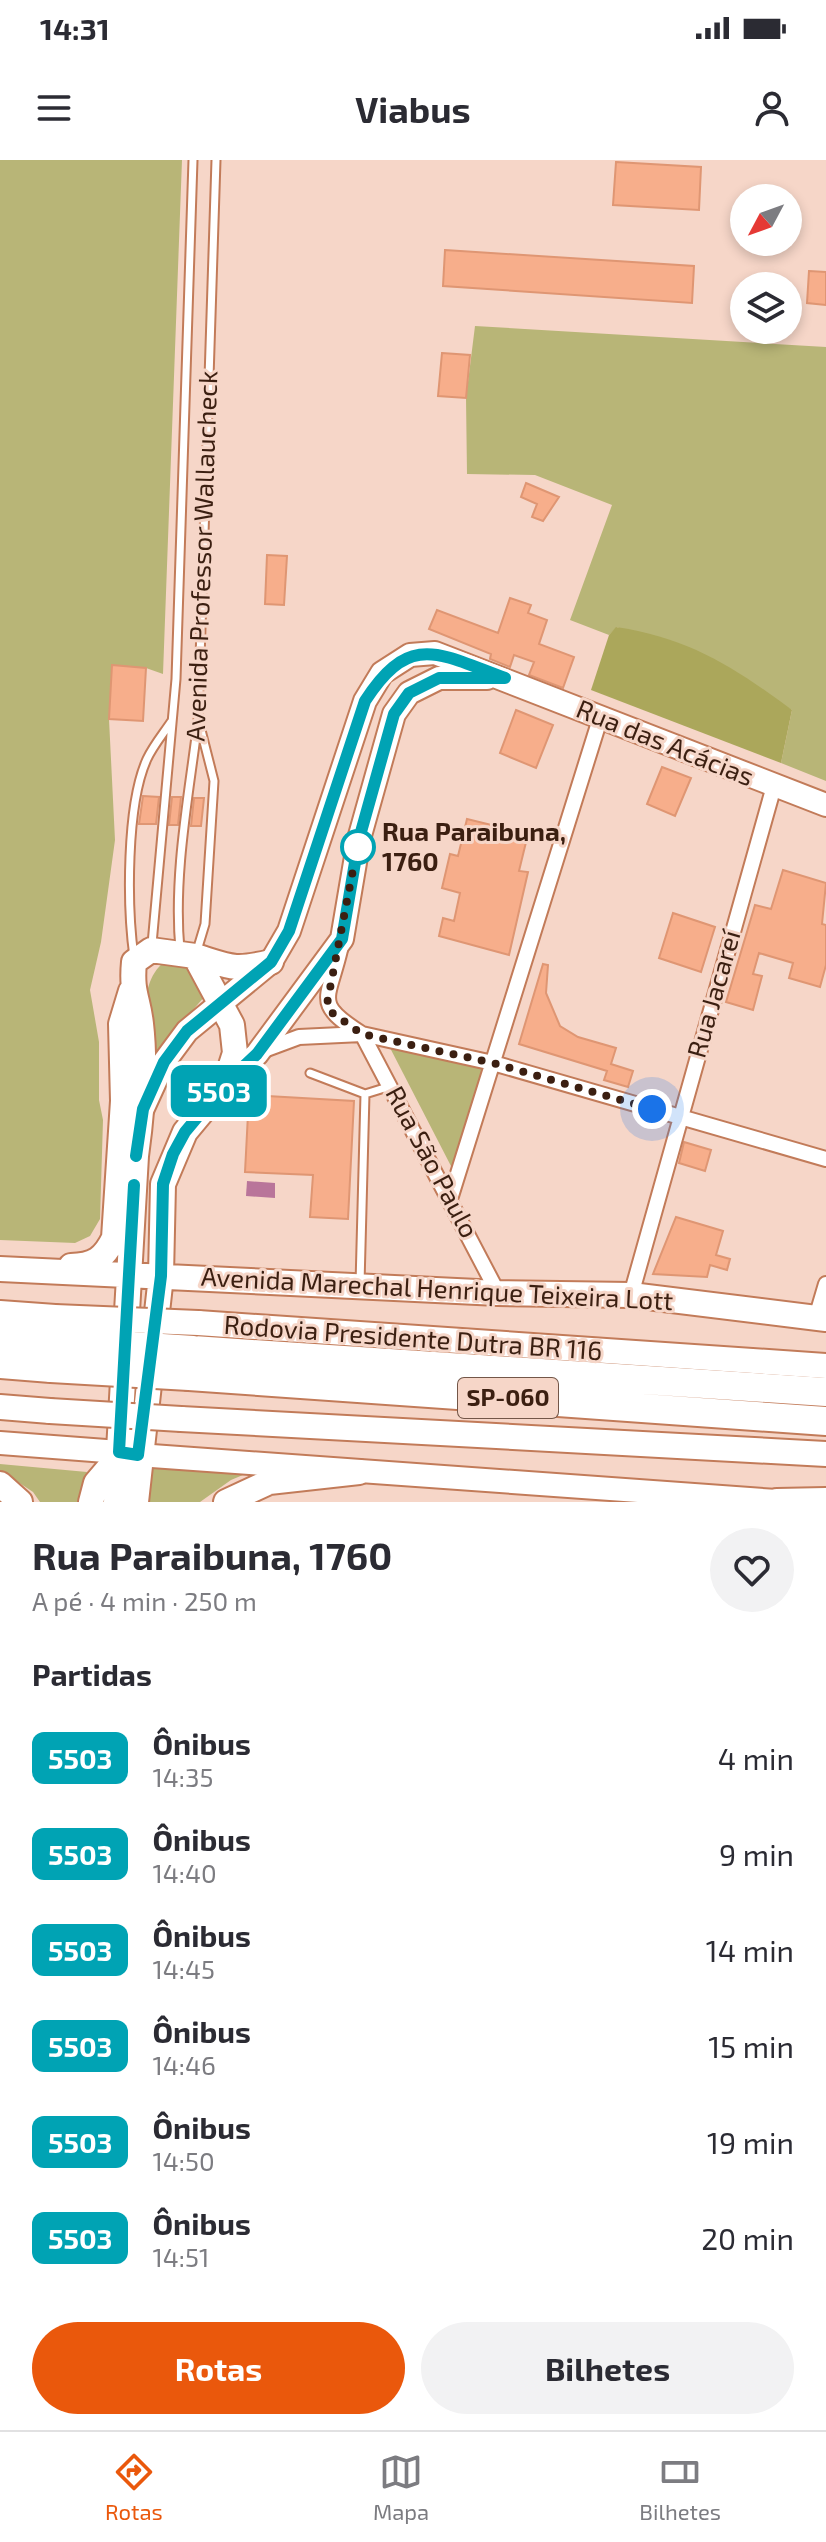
<!DOCTYPE html>
<html lang="pt">
<meta charset="utf-8">
<style>
body{margin:0;font-family:"Exo 2",sans-serif;background:#f2f2f3;color:#2b2b33;height:100vh;display:flex;flex-direction:column;font-size:30px;white-space:nowrap}
*{box-sizing:border-box;margin:0}
p{font-size:26px;color:#7c7c81}
.icon{flex:none;width:44px;height:44px;fill:none;stroke:currentColor;stroke-width:2;stroke-linecap:round;stroke-linejoin:round}
.map{position:relative;height:1342px;overflow:hidden}
.sheet{display:flex;flex-direction:column;background:#fff;flex:1}
.sheet>*{flex:none}
.badge{padding:0 16px;border-radius:12px;font-size:28px;line-height:52px}
.needle{width:52px;rotate:229deg}
.buttons{position:absolute;left:730px;top:24px;display:grid;gap:16px}
.buttons a{display:grid;place-items:center;width:72px;height:72px;border-radius:50%;background:#fff;box-shadow:0 4px 12px #0003;font-size:40px}
.you{position:absolute;width:40px;height:40px;margin:-20px;border:6px solid #fff;border-radius:50%;background:#1a73e8;box-shadow:0 0 0 12px #1a73e833}
.map>.badge{position:absolute;translate:-50% -50%;box-shadow:0 0 0 4px #fff}
h2{padding:0 32px;font-size:30px;line-height:72px}
.round{display:grid;place-items:center;flex:none;width:84px;height:84px;border-radius:42px;background:#f2f2f3}
.summary{display:flex;align-items:center;justify-content:space-between;height:136px;padding:0 32px}
h1{font-size:38px;font-weight:700;line-height:60px}
.button{display:flex;gap:16px;margin-top:auto;padding:16px 32px}
.button a{flex:1;height:92px;border-radius:48px;background:#ea580c;color:#fff;font-size:32px;font-weight:700;line-height:92px;text-align:center}
.button a+a{background:#f2f2f3;color:#2b2b33}
ul{padding:0;list-style:none}
li{display:flex;align-items:center;gap:24px;height:96px;padding:0 32px}
li div{flex:1}
li b{display:block;font-size:30px}
li em{font-style:normal}
li .badge{min-width:88px;font-weight:700;text-align:center}
.status{display:flex;justify-content:space-between;align-items:center;height:56px;padding:0 40px;background:#fff;direction:ltr}
.status svg{height:22px;fill:currentColor}
header{display:flex;justify-content:space-between;align-items:center;height:104px;padding:0 32px;background:#fff;font-size:36px;font-weight:700}
.tab-bar{display:flex;justify-content:space-around;align-items:center;height:112px;border-top:2px solid #e1e1e2;background:#fff;font-size:22px;color:#7c7c81}
.tab-bar a{display:grid;justify-items:center;gap:4px}
.tab-bar .current{color:#ea580c}
.map>svg:first-child{display:block}
</style>
<div class="status"><b>14:31</b><svg viewBox="0 0 49 12"><path d="M0 12V9h3v3zM5 12V6h3v6zM10 12V3h3v9zM15 12V0h3v12zM26 1h20v11H26zM47 4h2v5h-2z"/></svg></div>
<header><svg class="icon" aria-label="menu" viewBox="0 0 24 24"><path d="M4 6h16M4 12h16M4 18h16"/></svg>Viabus<svg class="icon" aria-label="person" viewBox="0 0 24 24"><circle cx="12" cy="8" r="4"/><path d="M4 21q1-7 8-7t8 7"/></svg></header>
<div class="map">
<svg width="826" height="1342" viewBox="0 0 826 1342">
<rect width="100%" height="100%" fill="#f6d6c8"/>
<path fill="#b8b577" d="M0,0h182l-19,514 -17,-6 -33,-3 -4,54 6,121 -14,102 -11,48 9,52v58l4,20 -3,99 -10,17 -15,7 -75,-3z
M475,166l351,21v434l-45,-18 11,-53 -175,-83 -8,8 -39,-15 42,-115 -77,-30 -68,-1 -1,-76z
M168,799l20,9 17,28 -27,31 -28,48c-2,-37 -17,-93 18,-116z
M387,882l96,25 -31,101z
M0,1304l87,8 -10,30h-37l-7,-10 -33,-22z
M149,1304l108,5 -26,11 -31,22h-52z"/>
<path fill="#aba75b" d="M616,467c73,11 118,40 176,83l-11,53 -190,-73 18,-55z"/>
<path fill="#b9759a" d="M247,1021l28,2v15l-29,-2z"/>
<path fill="#f7ae8b" stroke="#df9673" stroke-width="2" d="M616,2l85,5 -2,43 -86,-5z
M445,90l249,16 -2,37 -249,-17z
M809,111l17,1v33l-19,-2z
M442,193l28,2 -4,43 -28,-2z
M526,323l33,14 -16,24 -11,-4 5,-13 -16,-7z
M267,395l20,1 -3,49 -19,-1z
M510,438l21,7 -3,8 19,7 -8,24 35,13 -11,31 -34,-13 5,-13 -20,-7 -4,12 -20,-8 1,-5 -62,-25 8,-19 61,23z
M112,505l34,3 -3,53 -34,-2z
M516,550l37,15 -17,43 -36,-15z
M662,607l29,11 -16,38 -28,-12z
M143,636l16,1 -3,27h-17z
M172,637h9l-3,28h-9z
M194,638h10l-3,28h-10z
M467,659l61,15 -9,37 9,1 -19,83 -70,-19 4,-18 11,3 6,-28 -18,-5 8,-34 8,2z
M783,710l43,13 -4,41 4,1v40l-6,22 -31,-9 4,-15 -34,-10 -6,21 9,2 -9,34 -27,-8 29,-97 16,4z
M673,753l42,14 -14,45 -42,-14z
M543,804l5,1 -2,28 14,33 18,11 38,11 -5,16 22,7 -5,16 -24,-7 3,-9 -88,-27z
M249,935l105,6 -6,118 -38,-2 3,-42 -68,-3z
M684,982l27,8 -6,21 -26,-8z
M676,1057l47,14 -7,24 14,4 -3,11 -17,-5 -3,12 -54,-3z"/>
<g fill="none" stroke-linecap="round" stroke-linejoin="round">
<g stroke="#c27b59" stroke-width="11">
<path id="service" d="M152,784l24,-265 17,-519
M180,790c-7,-75 9,-155 18,-229l18,-561
M196,794l9,-30 9,-143 -14,-55
M134,797c-7,-50 -8,-152 13,-198 6,-13 16,-25 24,-37
M310,913l55,21 26,-8
M360,1124l5,-190"/>
</g>
<g stroke="#c27b59" stroke-width="18">
<path id="minor" d="M340,790c-12,51 -27,53 22,84l136,259
M264,890l35,-13 63,-3 131,29 333,96
M451,1036l149,-477
M631,1135l143,-509
M818,1151l8,-27"/>
</g>
<g stroke="#c27b59" stroke-width="26">
<path id="secondary" d="M225,924l32,-30 85,-115 17,-100 35,-125 15,-21 30,-15h48
M143,948l21,-46 23,-31 84,-69 18,-31 76,-230 17,-28 28,-18 25,-2 391,152
M0,1283l119,9
M138,1295l639,46"/>
</g>
<g stroke="#c27b59" stroke-width="28">
<path id="primary" d="M195,796c36,11 38,15 76,6
M71,1106c23,-1 33,-7 43,-28l9,-137 -2,-77 10,-33
M0,1109l498,24 133,2 195,24
M0,1153l55,4
M198,1163l628,43
M0,1247l50,4
M181,1259l645,35
M0,1324l20,18
M777,1341l49,-1
M91,1342l5,-19 23,-27
M116,1342l20,-346c6,-43 10,-89 5,-132 -3,-27 -10,-31 -7,-62l17,-12 44,6 37,69 3,28 -10,31 -40,48 -22,52 -2,92 -25,226
M226,1342l43,-20 90,-10"/>
</g>
<g stroke="#c27b59" stroke-width="32">
<path id="motorway" d="M0,1178l53,3
M193,1190l633,42
M0,1204l51,4
M189,1216l637,45"/>
</g>
<use href="#service" stroke="#fff" stroke-width="7"/>
<use href="#minor" stroke="#fff" stroke-width="14"/>
<use href="#secondary" stroke="#fff" stroke-width="22"/>
<use href="#primary" stroke="#fff" stroke-width="24"/>
<use href="#motorway" stroke="#fff" stroke-width="28"/>
<g stroke="#c27b59" stroke-width="28" stroke-linecap="butt">
<path id="primary-bridge" d="M55,1157l143,6
M50,1251l131,8"/>
</g>
<g stroke="#c27b59" stroke-width="32" stroke-linecap="butt">
<path id="motorway-bridge" d="M53,1181l140,9
M51,1208l138,8"/>
</g>
<use href="#primary-bridge" stroke="#fff" stroke-width="24"/>
<use href="#motorway-bridge" stroke="#fff" stroke-width="28"/>
</g>
<g fill="none" stroke-linecap="round" stroke-linejoin="round">
<g stroke="#fff" stroke-width="18">
<path id="line" d="M134,1025l-15,267 19,3 23,-179 2,-92 10,-30 12,-22 40,-48 32,-30 85,-115 17,-100 35,-125 15,-21 30,-15h66c-66,-24 -95,-47 -140,23l-76,230 -18,31 -84,69 -23,31 -21,47 -7,47"/>
</g>
<use href="#line" stroke="#00a3b4" stroke-width="12"/>
<path stroke="#3b1f11" stroke-width="8" stroke-dasharray="0 14.4" d="M358,687l1,-8 -32,165 4,8 31,22 131,29 159,46"/>
</g>
<circle fill="#fff" stroke="#00a3b4" stroke-width="4" cx="358" cy="687" r="16"/>
<g text-anchor="middle" stroke-width="6" stroke-linejoin="round" paint-order="stroke">
<rect fill="#f6d6c8" stroke="#735648" stroke-width="2" x="458" y="1218" width="100" height="40" rx="6"/>
<g font-size="24" font-weight="bold" fill="#3b1f11">
<text x="508" y="1246">SP-060</text>
</g>
<g font-size="26" fill="#3b1f11" stroke="#f6d6c8">
<text transform="translate(202 396) rotate(-88)" y="9">Avenida Professor Wallaucheck</text>
<text transform="translate(665 583) rotate(22)" y="9">Rua das Acácias</text>
<text transform="translate(714 834) rotate(-74)" y="9">Rua Jacareí</text>
<text transform="translate(432 1002) rotate(62)" y="9">Rua São Paulo</text>
<text transform="translate(437 1129) rotate(3)" y="9">Avenida Marechal Henrique Teixeira Lott</text>
<text transform="translate(413 1178) rotate(4)" y="9">Rodovia Presidente Dutra BR 116</text>
</g>
<g font-size="26" font-weight="bold" fill="#3b1f11" stroke="#f6d6c8" text-anchor="start">
<text x="382" y="681">Rua Paraibuna,<tspan x="382" dy="30">1760</tspan></text>
</g>
</g>
</svg>
<div class="buttons">
<a><svg class="needle" viewBox="-14 -14 28 28"><path d="M0-13l5 13h-10z" fill="#e53935"/><path d="M0 13l5-13h-10z" fill="#7c7c81"/></svg></a>
<a><svg class="icon" aria-label="layers" viewBox="0 0 24 24"><path d="M12 4l9 5-9 5-9-5zM3 14l9 5 9-5"/></svg></a>
</div>
<div class="you" style="left:652px;top:949px"></div>
<b class="badge" style="left:219px;top:931px;background:#00a3b4;color:#fff">5503</b>
</div>
<section class="sheet">
<div class="summary"><div><h1>Rua Paraibuna, 1760</h1><p>A pé · 4 min · 250 m</p></div><a class="round"><svg class="icon" aria-label="heart" viewBox="0 0 24 24"><path d="M12 20l-8-8c-3-5 5-10 8-4 3-6 11-1 8 4z"/></svg></a></div>
<h2>Partidas</h2>
<ul>
<li><span class="badge" style="background:#00a3b4;color:#fff">5503</span><div><b>Ônibus</b><p>14:35</p></div><em>4 min</em></li>
<li><span class="badge" style="background:#00a3b4;color:#fff">5503</span><div><b>Ônibus</b><p>14:40</p></div><em>9 min</em></li>
<li><span class="badge" style="background:#00a3b4;color:#fff">5503</span><div><b>Ônibus</b><p>14:45</p></div><em>14 min</em></li>
<li><span class="badge" style="background:#00a3b4;color:#fff">5503</span><div><b>Ônibus</b><p>14:46</p></div><em>15 min</em></li>
<li><span class="badge" style="background:#00a3b4;color:#fff">5503</span><div><b>Ônibus</b><p>14:50</p></div><em>19 min</em></li>
<li><span class="badge" style="background:#00a3b4;color:#fff">5503</span><div><b>Ônibus</b><p>14:51</p></div><em>20 min</em></li>
</ul>
<div class="button"><a>Rotas</a><a>Bilhetes</a></div>
</section>
<nav class="tab-bar">
<a class="current"><svg class="icon" aria-label="directions" viewBox="0 0 24 24"><path d="M12 3l9 9-9 9-9-9zM9 14v-3h6M13 9l2 2-2 2"/></svg>Rotas</a>
<a><svg class="icon" aria-label="map" viewBox="0 0 24 24"><path d="M3 6l6-2 6 2 6-2v14l-6 2-6-2-6 2zM9 4v14M15 6v14"/></svg>Mapa</a>
<a><svg class="icon" aria-label="tickets" viewBox="0 0 24 24"><path d="M3 7h18v10H3zM15 7v10"/></svg>Bilhetes</a>
</nav>
